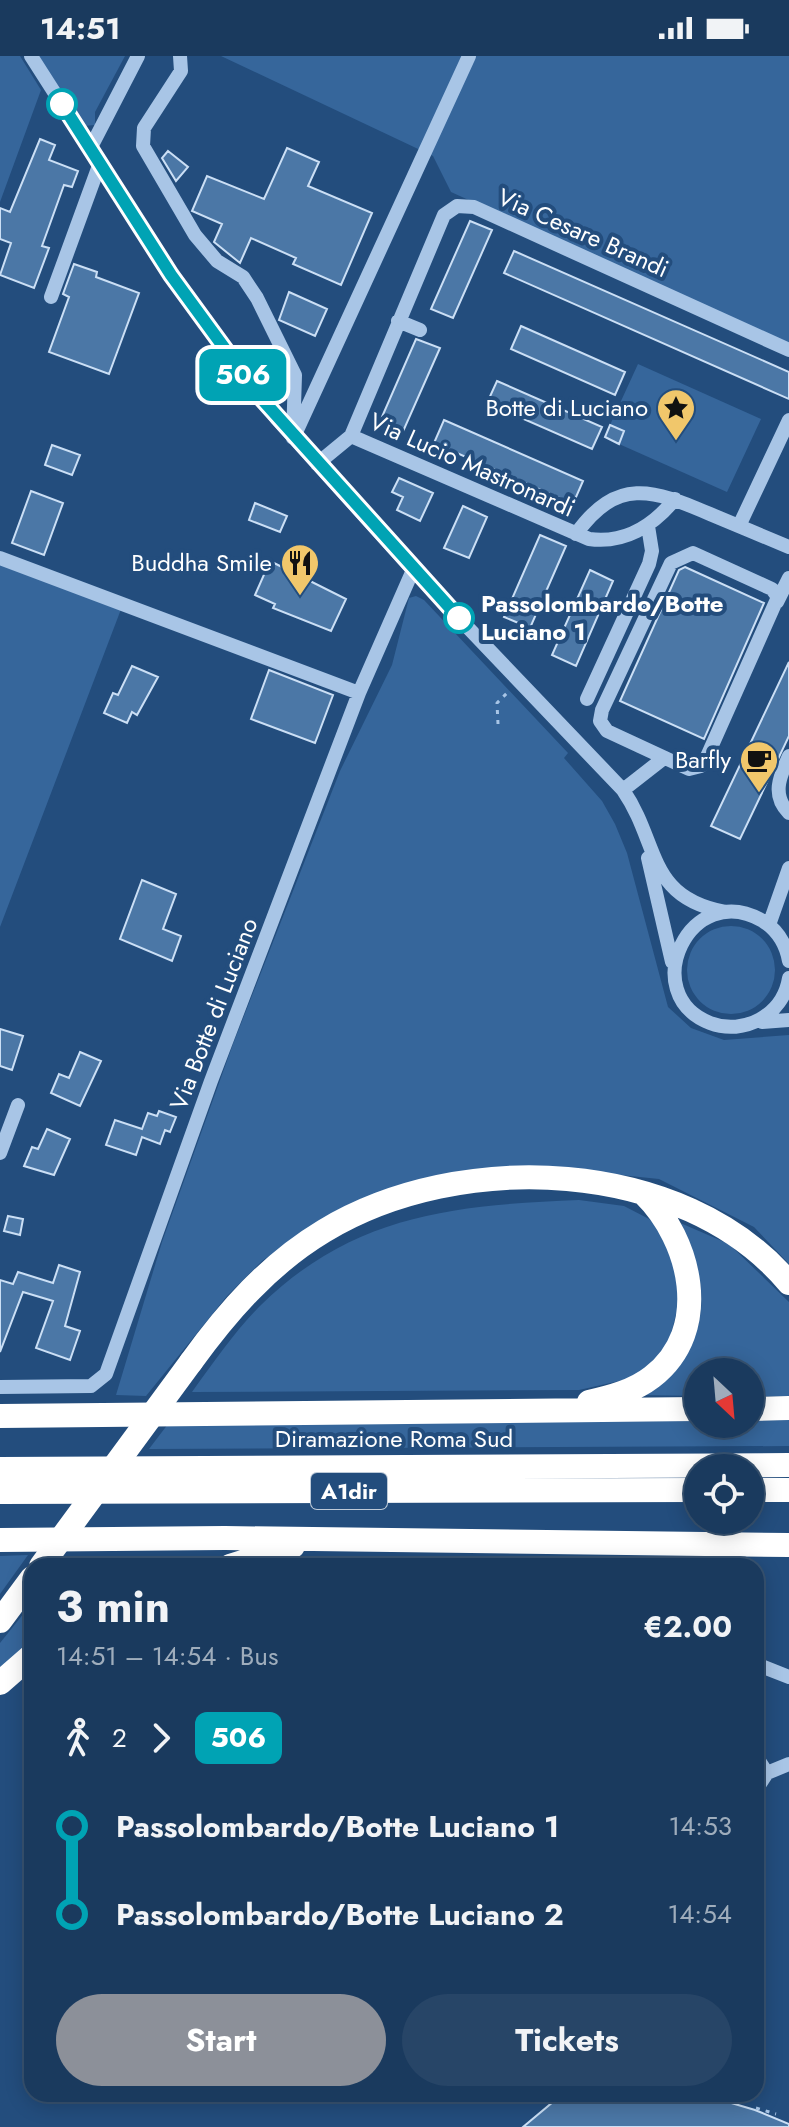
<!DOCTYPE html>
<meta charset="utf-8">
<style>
body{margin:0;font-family:Jost,sans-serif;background:#274567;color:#f1f3f6;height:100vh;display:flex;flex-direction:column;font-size:30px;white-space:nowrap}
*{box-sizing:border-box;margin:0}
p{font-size:26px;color:#9fadbc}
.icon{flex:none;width:44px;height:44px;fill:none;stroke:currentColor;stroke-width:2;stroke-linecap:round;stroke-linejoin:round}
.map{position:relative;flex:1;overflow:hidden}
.side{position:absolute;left:24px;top:1502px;width:740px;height:544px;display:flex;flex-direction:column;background:#1a3a5e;border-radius:24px;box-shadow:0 4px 20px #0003,0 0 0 2px #385473}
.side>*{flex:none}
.badge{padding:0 16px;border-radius:12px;font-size:28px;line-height:52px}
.needle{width:52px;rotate:154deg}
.tools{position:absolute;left:684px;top:1302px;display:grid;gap:16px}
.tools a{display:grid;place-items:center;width:80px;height:80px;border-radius:50%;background:#1a3a5e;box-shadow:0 4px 20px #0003,0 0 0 2px #385473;font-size:40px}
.map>.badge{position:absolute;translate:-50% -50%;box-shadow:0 0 0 4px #fff}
.legs{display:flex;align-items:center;gap:12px;height:88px;padding:0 32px;font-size:26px}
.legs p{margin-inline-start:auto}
.headline{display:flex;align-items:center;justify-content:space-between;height:136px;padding:0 32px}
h1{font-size:44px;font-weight:700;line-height:60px}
.button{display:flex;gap:16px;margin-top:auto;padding:16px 32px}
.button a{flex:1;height:92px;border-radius:48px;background:#8c9099;color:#fff;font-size:32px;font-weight:700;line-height:92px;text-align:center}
.button a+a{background:#274567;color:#f1f3f6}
ul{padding:0 32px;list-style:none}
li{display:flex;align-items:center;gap:28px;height:88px;font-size:30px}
li i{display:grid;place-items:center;width:12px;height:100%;margin:0 10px;background:currentColor}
li i::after{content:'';width:20px;height:20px;margin:-10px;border:6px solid;border-radius:50%;background:#1a3a5e}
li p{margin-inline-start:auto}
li:first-child i{background:linear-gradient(#0000 50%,currentColor 0)}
li:last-child i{background:linear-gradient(currentColor 50%,#0000 0)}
.status{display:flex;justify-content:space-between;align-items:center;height:56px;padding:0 40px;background:#1a3a5e;direction:ltr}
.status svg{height:22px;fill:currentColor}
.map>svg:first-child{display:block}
</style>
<div class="status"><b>14:51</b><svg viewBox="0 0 49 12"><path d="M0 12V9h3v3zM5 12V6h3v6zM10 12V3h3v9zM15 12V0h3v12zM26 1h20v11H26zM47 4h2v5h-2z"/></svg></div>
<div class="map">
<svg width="789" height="2071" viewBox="0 0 789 2071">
<rect width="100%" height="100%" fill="#234d7d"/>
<path fill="#36669b" d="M0,0h20l21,34 -41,112z
M38,0h87l-30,56v13l-12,1z
M221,0h568v289l-338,-153 -18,-36z
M638,308l123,55 -34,73 -108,-48 5,-13 -14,-6z
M0,502l123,46 -123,323z
M416,540l8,4 144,153 -4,5 38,43 13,23 12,29 41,154 23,21 33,12 65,-5v229l-35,-37 -95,-48 -77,-8 -93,5 -189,58 -38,27 -35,35 -81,100 -30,-1 46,-153 71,-198 107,-273 52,-106 17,-67z
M687 914a44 44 0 1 1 88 0a44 44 0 1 1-88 0Z
M579,1144l45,6 27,14 10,9 22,57 -15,60 -31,31 -58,13 -387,2c22,-30 43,-61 69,-87 93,-91 194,-100 318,-105z
M678,1166l51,22 60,58v94h-39v-24h-52v24l-58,-1c14,-13 35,-27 46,-43 27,-41 15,-91 -8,-130z
M789,1364v26l-640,3 19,-25 530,-3v3h52v-3z
M28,1499l-28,39v-38z
M67,1503l124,3 7,4h-137z
M32,1547v41l-32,25v-26z"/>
<path fill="#4b77a6" stroke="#cbdff5" stroke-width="2" d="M40,83l15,6 -6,15 29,11 -6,16 -8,-2 -22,61 7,2 -15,40 -34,-13 11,-32 -11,-4v-31l10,4z
M287,92l32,14 -11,24 64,27 -31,72 -48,-21 3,-6 -45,-20 -11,25 -26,-21 8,-18 -30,-13 15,-35 57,23z
M168,95l20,16 -12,14 -14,-23z
M470,165l22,9 -39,88 -22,-9z
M514,195l275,121v27l-285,-126z
M74,208l23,8 -1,5 43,16 -30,81 -60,-22 20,-55 -6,-3z
M289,236l38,17 -12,27 -36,-16z
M521,270l104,46 -10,23 -104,-46z
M416,283l24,9 -39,88 -23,-10z
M497,325l105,46 -10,22 -105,-46z
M444,364l139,61 -10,23 -139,-61z
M610,369l14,6 -5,13 -14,-7z
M52,389l28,10 -8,20 -27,-10z
M399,422l34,15 -13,28 -23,-11 6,-13 -11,-5z
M31,435l32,12 -19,52 -32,-12z
M255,447l32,13 -7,16 -31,-12z
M463,450l24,11 -18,41 -25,-10z
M540,479l26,11 -36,82 -26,-11z
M270,505l76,38 -15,32 -58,-23 2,-4 -20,-9z
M685,511l79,36 -60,136 -84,-38 59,-131z
M590,514l23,11 -37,85 -24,-11z
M789,606v74l-49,103 -29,-13z
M132,610l26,11 -21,38 -5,-3 -5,11 -23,-10 9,-20 5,2z
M269,614l64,25 -18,48 -64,-24z
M142,824l34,14 -13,35 18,7 -9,25 -52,-22z
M0,973l23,7 -11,34 -12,-4z
M80,996l21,9 -21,45 -29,-13 8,-19 10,4z
M159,1055l17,6 -6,15 -5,-2 -5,14 -18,-7 -6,18 -30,-10 9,-25 27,9 6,-16 9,3z
M47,1073l23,10 -16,36 -30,-9 8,-19 6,2z
M8,1160l15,3 -3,16 -16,-4z
M59,1209l21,7 -15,54 15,5 -10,29 -34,-12 17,-47 -30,-9 -23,60v-72l13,4 5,-12 35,11z
M574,2038h127l54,16 34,14v3h-266l30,-25z"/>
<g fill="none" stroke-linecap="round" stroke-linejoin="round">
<path stroke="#a8c5e6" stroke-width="3" stroke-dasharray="4 6" stroke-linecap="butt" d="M498,668l-1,-21 11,-11
M756,2052l20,6"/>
<path stroke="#a8c5e6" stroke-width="14" d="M31,0l140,219 106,144 136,151 210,220c37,54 23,107 102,122
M180,0l1,15 -37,57 -1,18 52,89 22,26 26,16 14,21 38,77 -2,63
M91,91l47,-91
M51,241l49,-134
M398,265l22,9
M297,374l172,-374
M351,380l238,103c35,5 64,-13 86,-40
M317,408l34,-28 93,-221 13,-9 17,1 315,143
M739,470l50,-106
M576,478c41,-57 76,-45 134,-20 26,11 53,22 79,33
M693,497l79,36 6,8 -73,164 -4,5 -12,3 -82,-38 -7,-10 2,-11 69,-147z
M0,502l359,135
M777,546l12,-24
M587,643l62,-135 3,-13 -4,-25
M789,700c-9,20 -18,39 0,57
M623,734l41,-32
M648,802l24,104
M769,869l20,-57
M789,905c-3,-17 -12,-31 -26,-40 -73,-43 -127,73 -53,102 34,13 73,-8 79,-45
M762,966l27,-2
M0,1097l18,-48
M0,1331l91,-1 15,-12 105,-293 148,-388 54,-123
M756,1608l33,13
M756,1700l11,17
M756,1734l11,-17 22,-9"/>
<path stroke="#fff" stroke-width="24" d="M191,1306c37,-51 78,-98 133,-131 135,-82 359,-74 465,52
M589,1346c22,-5 45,-11 63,-25 61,-47 39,-137 -8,-183
M750,1353l39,-1
M0,1360l698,-7
M0,1413l789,-4
M750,1434h39
M0,1436l698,-2
M0,1484l225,-2 564,7
M230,1510l63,-20
M0,1565l32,-43
M0,1627l32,-28"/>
<path stroke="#fff" stroke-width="24" d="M41,1510l150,-204"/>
</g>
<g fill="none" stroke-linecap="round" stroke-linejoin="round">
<g stroke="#fff" stroke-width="18">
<path id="line-1" d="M62,48l109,171 89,122 199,221"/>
</g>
<use href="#line-1" stroke="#00a3b4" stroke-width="12"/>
</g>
<defs>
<g id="sight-pin" transform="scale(2)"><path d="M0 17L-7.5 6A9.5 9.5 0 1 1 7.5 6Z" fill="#f1c76b" stroke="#234d7d"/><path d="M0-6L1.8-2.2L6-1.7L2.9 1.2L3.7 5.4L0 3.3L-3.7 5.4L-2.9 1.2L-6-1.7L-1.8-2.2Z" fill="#111"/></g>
<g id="restaurant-pin" transform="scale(2)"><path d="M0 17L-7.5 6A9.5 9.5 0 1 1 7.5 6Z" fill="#f1c76b" stroke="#234d7d"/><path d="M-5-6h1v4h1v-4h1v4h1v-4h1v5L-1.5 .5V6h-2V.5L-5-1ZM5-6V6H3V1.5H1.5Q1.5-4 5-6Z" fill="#111"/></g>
<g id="cafe-pin" transform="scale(2)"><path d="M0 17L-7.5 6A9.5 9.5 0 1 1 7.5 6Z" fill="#f1c76b" stroke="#234d7d"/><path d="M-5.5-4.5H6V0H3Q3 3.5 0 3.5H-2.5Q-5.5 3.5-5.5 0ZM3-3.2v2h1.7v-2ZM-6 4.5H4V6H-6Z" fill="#111"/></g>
</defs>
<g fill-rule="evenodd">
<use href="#sight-pin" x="676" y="352"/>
<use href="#restaurant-pin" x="300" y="507"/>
<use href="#cafe-pin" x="759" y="704"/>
</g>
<g fill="#fff" stroke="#00a3b4" stroke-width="4">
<circle cx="62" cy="48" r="14"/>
<circle cx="459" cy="562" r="14"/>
</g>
<g text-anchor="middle" stroke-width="8" stroke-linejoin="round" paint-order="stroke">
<rect fill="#234d7d" stroke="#bdcad8" stroke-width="2" x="311" y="1417" width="76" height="36" rx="6"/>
<g font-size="22" font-weight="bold" fill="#fff">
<text x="349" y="1443">A1dir</text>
</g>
<g font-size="24" fill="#fff" stroke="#234d7d">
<text transform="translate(583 177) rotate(24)" y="8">Via Cesare Brandi</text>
<text transform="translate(472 409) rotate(24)" y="8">Via Lucio Mastronardi</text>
<text transform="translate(214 958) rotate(-69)" y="8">Via Botte di Luciano</text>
<text x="394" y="1391">Diramazione Roma Sud</text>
</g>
<g font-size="24" fill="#fff" stroke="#234d7d" text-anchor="end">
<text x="648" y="360">Botte di Luciano</text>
<text x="272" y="515">Buddha Smile</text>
<text x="731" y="712">Barfly</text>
</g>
<g font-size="24" font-weight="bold" fill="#fff" stroke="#234d7d" text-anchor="start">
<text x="481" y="556">Passolombardo/Botte<tspan x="481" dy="28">Luciano 1</tspan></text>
</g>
</g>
</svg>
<div class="tools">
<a><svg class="needle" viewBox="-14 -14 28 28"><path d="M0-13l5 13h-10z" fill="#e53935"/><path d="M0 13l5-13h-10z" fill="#9fadbc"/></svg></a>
<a><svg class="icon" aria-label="locate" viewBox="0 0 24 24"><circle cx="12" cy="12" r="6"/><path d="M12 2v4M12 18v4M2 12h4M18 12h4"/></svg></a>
</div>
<b class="badge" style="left:243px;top:319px;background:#00a3b4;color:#fff">506</b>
<section class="side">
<div class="headline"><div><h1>3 min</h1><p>14:51 – 14:54 · Bus</p></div><b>€2.00</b></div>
<div class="legs"><svg class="icon" aria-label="walk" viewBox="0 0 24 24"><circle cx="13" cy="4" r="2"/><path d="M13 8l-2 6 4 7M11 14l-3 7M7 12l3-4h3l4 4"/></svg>2<svg class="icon" aria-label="forward" viewBox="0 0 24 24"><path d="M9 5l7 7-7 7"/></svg><b class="badge" style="background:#00a3b4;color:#fff">506</b></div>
<ul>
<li><i style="color:#00a3b4"></i><b>Passolombardo/Botte Luciano 1</b><p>14:53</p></li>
<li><i style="color:#00a3b4"></i><b>Passolombardo/Botte Luciano 2</b><p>14:54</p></li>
</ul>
<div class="button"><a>Start</a><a>Tickets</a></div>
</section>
</div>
